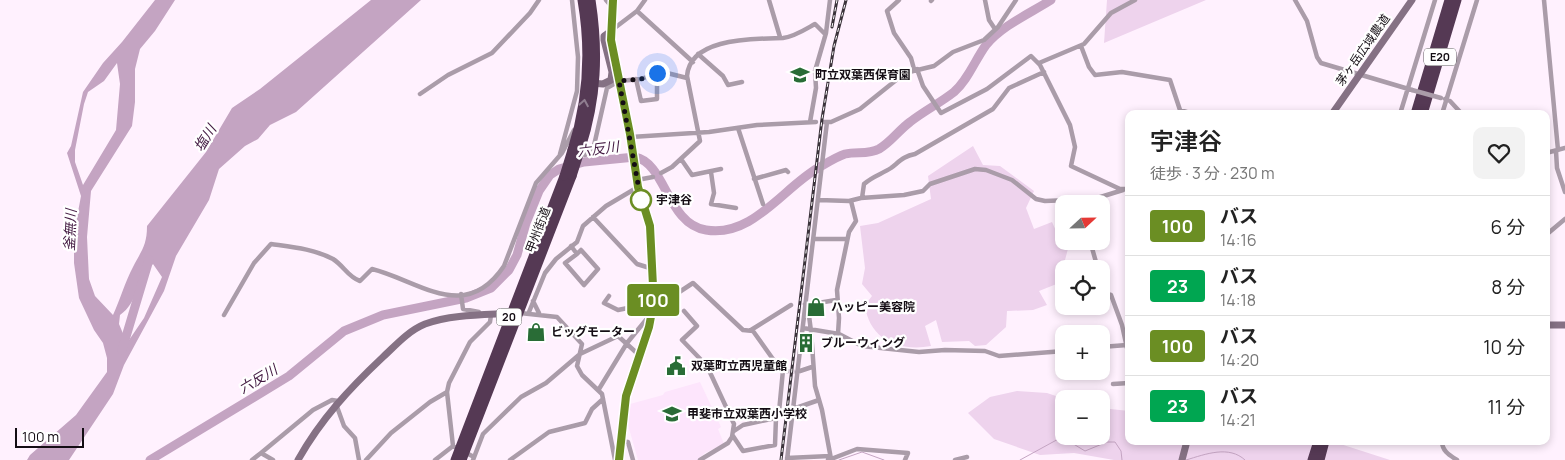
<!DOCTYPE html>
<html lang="ja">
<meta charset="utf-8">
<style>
body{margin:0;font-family:Manrope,"Noto Sans JP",sans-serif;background:#f2f2f2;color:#222;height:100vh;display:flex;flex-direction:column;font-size:19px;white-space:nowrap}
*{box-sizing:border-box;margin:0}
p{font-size:16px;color:#767676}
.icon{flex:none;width:28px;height:28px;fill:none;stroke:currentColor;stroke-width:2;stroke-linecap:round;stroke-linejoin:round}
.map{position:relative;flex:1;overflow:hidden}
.sheet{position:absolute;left:1125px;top:110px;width:425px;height:335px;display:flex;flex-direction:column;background:#fff;border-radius:10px;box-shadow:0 2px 8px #0003}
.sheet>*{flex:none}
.badge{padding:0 10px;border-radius:4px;font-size:18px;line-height:32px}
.needle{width:32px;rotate:68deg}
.tools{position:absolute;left:1055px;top:195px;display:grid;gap:10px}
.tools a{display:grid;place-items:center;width:55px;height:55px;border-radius:10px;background:#fff;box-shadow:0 2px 8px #0003;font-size:25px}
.scale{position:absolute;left:15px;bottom:12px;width:69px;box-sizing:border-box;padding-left:5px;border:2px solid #140d14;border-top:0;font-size:14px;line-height:18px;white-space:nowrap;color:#140d14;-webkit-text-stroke:4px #fff;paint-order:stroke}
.you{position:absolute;width:25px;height:25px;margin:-12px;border:4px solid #fff;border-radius:50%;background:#1a73e8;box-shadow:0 0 0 8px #1a73e833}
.map>.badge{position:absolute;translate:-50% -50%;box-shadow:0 0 0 2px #fff}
.round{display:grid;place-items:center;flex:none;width:52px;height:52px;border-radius:10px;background:#f2f2f2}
.overview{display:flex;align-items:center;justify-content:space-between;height:85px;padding:0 25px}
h1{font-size:24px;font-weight:600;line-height:38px}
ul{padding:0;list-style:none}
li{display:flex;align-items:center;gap:15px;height:60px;padding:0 25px;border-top:1px solid #e0e0e0}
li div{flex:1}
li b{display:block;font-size:19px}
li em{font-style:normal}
li .badge{min-width:55px;font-weight:700;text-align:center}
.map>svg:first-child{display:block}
</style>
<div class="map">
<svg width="1565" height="460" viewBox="0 0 1565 460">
<rect width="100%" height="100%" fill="#fff1fe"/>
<path fill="#fde5fc" d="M700,382l21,45 -3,2 6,15 -19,9 -7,7h-60l-10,-35 2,-21 33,-9 2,-3z"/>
<path fill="#eed3ed" d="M1107,0h99l-102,43z
M973,146l10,19 17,1 34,25 -8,17 8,21 18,-7 8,18 4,-2v3h6l-11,42 -20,8 8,14 -14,5 -26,1 -1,16 -20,18 -11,1 -6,-5 -27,1 -6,-22 -11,6 6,20c-31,6 -62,-6 -66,-41l7,-9 -10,-12 3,-16 -5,-42 18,-3 53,-24 -3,-23z
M1017,391l30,2 18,6 -1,37h37v-28l28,3v30h202l59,19h-276l-40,-7 -34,2 -46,-16 -26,-26 22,-16z"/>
<path fill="#c4a4c2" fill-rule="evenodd" d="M155,0h20l-20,31 -15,18 -5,20v33l-3,24 -41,65 -4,46 2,42 6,17 18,19c7,-15 12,-33 20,-48 8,-16 14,-21 14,-41l59,-74 26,-44 28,-19 111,-89h50l-125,112 -26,13 -12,14 -13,7 -26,23 -10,31 -33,56 -12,35 -40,74 -11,29 -44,66h-42l3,-5 46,-40 31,-43v-14l-4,-15 -9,-13 -15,-32 -5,-35v-30l7,-37 -14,-43 4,-7 12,-54 20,-29 19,-21zM117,63l3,21 -4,46 -33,55 -8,-23v-12l9,-46 4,-12 16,-11zM153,264l9,13 -18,41 -17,25 -8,-19 1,-9c18,-12 17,-37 33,-51z"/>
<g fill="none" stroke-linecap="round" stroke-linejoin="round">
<path stroke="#c4a4c2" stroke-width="1" d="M839,460l23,-8 22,8
M1020,460l42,-23 23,14 22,-9h8l6,9 1,9
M1186,460c20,-6 43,-15 59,0"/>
<path stroke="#c4a4c2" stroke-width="9" d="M122,350l27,-90
M150,460l139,-84 55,-45 39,-16 83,-17 25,-10 18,-18 8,-15 9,-32 13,-32 11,-16 9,-6 25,-7 51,-5c31,6 32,67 71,73 46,8 77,-42 112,-62 9,-5 18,-11 27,-14 11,-3 23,1 34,-5 12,-7 20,-19 31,-27 14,-11 30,-19 44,-30 14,-12 21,-32 32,-47 17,-20 43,-31 65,-45"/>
<path stroke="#dccfdb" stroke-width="4.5" stroke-dasharray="4.5 2" stroke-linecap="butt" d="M787,371l8,1"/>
<path stroke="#aa9ca9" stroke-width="4.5" d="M606,0l6,7
M769,0l11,37
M899,0l-12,11 7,22 17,25 3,11
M985,0l4,20 6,9
M1295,0l12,21 10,36 4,6 91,27
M1544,0l14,150
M931,1l1,-1
M637,11l56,51
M612,30l25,-19 8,-11
M1081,46l8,21 6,8 27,-3 48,8 10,30 13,4
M698,54l25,22 5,9 14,-3
M1039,63l45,-19 27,-31 24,-13
M917,69l6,17 18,27 46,-24 44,-33 9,9 30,60 5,22 -4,19 49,23h9
M636,79l5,22 16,-2v-26
M420,94l28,-19 44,-22 38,-40 9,-13
M1445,99l5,2 12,13
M1400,114l35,-114
M1442,114l35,-114
M810,122l6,-34 -1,-17 11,-38 4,-33
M823,122h8l29,-13 45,-36 29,-7 19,-14 31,-12 14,-13 18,-27
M738,128l25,76
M631,137l78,-5 48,-7 59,-3
M1556,151l1,17 8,24
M1546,153l19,-5
M560,154l17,-63 1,-34 -6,-57
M585,155l8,-5 14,-62 12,-7 22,-2 17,-6h9l20,5
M681,159l11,16 29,-6
M711,172l3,21 -3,11 25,4
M661,173l11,-6 28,-26 -13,-65c3,-39 67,-37 96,-38 11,-1 23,-9 32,-14l10,10
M754,179l32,-9 2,2
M637,180l16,-3
M862,198l2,-14c9,-8 18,-10 27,-16 9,-7 13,-12 24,-14l78,-45 16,-21 35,-16
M819,200l30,1 12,-3 43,-3 19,-4 7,-7 45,-15 11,1 26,10 24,19 9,2 49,-2 29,-9
M1061,202l3,8
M593,217l44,47 16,5
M1546,235l19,-16
M814,239h33
M1075,241l4,4 13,3 6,21
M571,246l6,8 4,-4 17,19 -14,16 -19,-22 12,-9
M1101,285l3,8 7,2 11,30 7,32
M461,294l2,15 16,3 1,2
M609,296l-5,7 14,7 29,-6 11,2 35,-23 50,47 10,1 27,38 7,2
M533,301l6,12
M805,304l3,4 3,23 4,55 7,24 9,49 -3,1
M806,305l30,-5
M684,311l13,15 -15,14 25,26 27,58 -2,13 -4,6 -28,17
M529,312l16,-39 11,-14 21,-17 6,-16 23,-20 32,-19
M520,313l37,4 25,27 -5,22 5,9 20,19 13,66
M224,315l30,-52 17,-19c21,3 43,5 62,15 11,7 15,18 27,22l12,-12c48,12 93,55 132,-3l32,-83 26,-30 12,-23 2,-1
M803,328l36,6 23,12 57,6 26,-2 40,1 14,5 65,-5
M751,330l40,-25
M838,334l1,-16 -2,-28 12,-58 7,-11 -5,-20
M1101,347l26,-2
M797,372l15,-5
M1113,384l16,-1
M599,389l28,-46 23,-28
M336,404l8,22 11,12 4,22
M793,409l26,-9
M734,431l9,-6 33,-7 3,-6 4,-42
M733,436l10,15 32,-6 1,-27
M620,441l8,1 5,18
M1442,441c0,10 7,14 15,19
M261,453l52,-43 19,-10 6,1
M474,457l-21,-11 -6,-54 2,-9 21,-41 20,-20 1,-7
M787,458l43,-2
M831,459l26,-10 51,4 -3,7
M252,460l9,-7 12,7
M366,460l25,-27 39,-31 17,-10
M435,460l18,-14
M473,460l10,-26 38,-37 25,-14 34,-29 38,-18 21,19
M510,460l39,-28 36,-9 7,-14 11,-10
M787,460l40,-338
M955,460l12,-3"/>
<path stroke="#857184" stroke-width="7" d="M591,83l12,1 8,-4 1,-8 -8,-32v-4l7,-5
M1332,114l80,-114
M1546,325h19
M298,460c23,-41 51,-71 85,-103 13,-12 25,-26 42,-33 27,-10 62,-9 91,-11
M1182,460l5,-19"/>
<path stroke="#6b536a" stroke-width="8" d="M613,0l-2,40 20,97 7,50 12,39 3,60v20l-4,21 -23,69 -7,64"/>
<path stroke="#553954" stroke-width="9" d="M1415,114l34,-114
M1423,114l34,-114
M581,148c16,-50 18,-96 10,-148
M572,150c16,-50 19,-98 10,-150
M455,460l109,-284
M462,460l110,-284
M1312,460l6,-19
M1320,460l5,-19"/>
<g stroke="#3b333b" stroke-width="3">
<path id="rail" d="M832,27l5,-27
M781,460l41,-341 12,-73 12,-46"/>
</g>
<use href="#rail" stroke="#fff" stroke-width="1" stroke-dasharray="4" stroke-linecap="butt"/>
<path stroke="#aa9ca9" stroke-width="4.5" d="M1412,90l29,8"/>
<path stroke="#553954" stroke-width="9" d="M564,176l8,-26
M572,176l9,-28"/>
</g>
<defs><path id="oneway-chevron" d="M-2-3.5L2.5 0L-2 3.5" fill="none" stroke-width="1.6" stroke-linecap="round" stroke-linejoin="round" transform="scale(1.25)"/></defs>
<use stroke="#907e90" href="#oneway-chevron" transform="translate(584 103) rotate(-80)"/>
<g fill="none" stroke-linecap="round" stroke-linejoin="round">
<g stroke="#fff" stroke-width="11">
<path id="line" d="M613,0l-2,40 19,94 8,53 12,39 3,60v20l-4,21 -23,69 -7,64"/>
</g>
<use href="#line" stroke="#6b8e23" stroke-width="8"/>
<path stroke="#140d14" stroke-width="5" stroke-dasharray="0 9" d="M641,200l-22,-119 22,-2 16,-6"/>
</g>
<defs>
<g id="school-bare" transform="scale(1.5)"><path d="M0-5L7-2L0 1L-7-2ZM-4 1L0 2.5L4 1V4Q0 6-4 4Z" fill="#296c36" stroke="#fff" stroke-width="2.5" paint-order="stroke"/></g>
<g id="shop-bare" transform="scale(1.5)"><path d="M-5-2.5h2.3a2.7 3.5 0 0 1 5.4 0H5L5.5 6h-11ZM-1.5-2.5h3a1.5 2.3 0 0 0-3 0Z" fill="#296c36" stroke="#fff" stroke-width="2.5" paint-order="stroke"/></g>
<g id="building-bare" transform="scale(1.5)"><path d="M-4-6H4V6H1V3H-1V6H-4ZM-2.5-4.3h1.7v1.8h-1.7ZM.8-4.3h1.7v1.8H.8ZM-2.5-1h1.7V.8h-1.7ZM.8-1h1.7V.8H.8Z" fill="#296c36" stroke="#fff" stroke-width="2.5" paint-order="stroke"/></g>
<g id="civic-bare" transform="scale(1.5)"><path d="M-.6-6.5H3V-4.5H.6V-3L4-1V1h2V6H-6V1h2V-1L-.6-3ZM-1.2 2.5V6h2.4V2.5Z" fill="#296c36" stroke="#fff" stroke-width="2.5" paint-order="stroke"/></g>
</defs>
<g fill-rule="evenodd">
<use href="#school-bare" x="800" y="75"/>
<use href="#shop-bare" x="816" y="307"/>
<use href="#shop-bare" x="536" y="332"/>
<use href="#building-bare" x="806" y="343"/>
<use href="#civic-bare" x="676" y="366"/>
<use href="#school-bare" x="672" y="414"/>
</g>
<circle fill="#fff" stroke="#6b8e23" stroke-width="2.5" cx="641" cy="200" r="10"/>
<g text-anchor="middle" stroke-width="4.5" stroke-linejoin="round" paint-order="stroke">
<g fill="#fff" stroke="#5a565a" stroke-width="1">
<rect x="1424" y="48.5" width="32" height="17" rx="4"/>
<rect x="496.5" y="308.5" width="25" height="17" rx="4"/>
</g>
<g font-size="11" font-weight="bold" fill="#140d14">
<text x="1440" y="61">E20</text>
<text x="509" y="321">20</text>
</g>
<g font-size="12" fill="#140d14" stroke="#fff">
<text transform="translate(1363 50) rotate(-55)" y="4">茅ヶ岳広域農道</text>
<text transform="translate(538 230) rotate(-69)" y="4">甲州街道</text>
</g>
<g font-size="12" font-weight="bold" fill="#140d14" stroke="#fff" text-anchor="start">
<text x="815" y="79">町立双葉西保育園</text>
<text x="831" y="311">ハッピー美容院</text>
<text x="551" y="336">ビッグモーター</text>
<text x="821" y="347">ブルーウィング</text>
<text x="691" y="370">双葉町立西児童館</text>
<text x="687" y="418">甲斐市立双葉西小学校</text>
</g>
<g font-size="12" font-weight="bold" fill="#140d14" stroke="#fff" text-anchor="start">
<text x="656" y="204">宇津谷</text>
</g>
<g font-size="14" font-style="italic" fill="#431a42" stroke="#fff">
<text transform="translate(205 138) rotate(-58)" y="5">塩川</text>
<text transform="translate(598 149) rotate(-7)" y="5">六反川</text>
<text transform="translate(70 230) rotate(-87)" y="5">釜無川</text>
<text transform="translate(258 379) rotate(-31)" y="5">六反川</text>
</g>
</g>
</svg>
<div class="tools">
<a><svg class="needle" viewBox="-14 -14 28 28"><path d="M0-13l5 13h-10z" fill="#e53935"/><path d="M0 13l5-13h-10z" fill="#767676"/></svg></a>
<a><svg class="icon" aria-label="locate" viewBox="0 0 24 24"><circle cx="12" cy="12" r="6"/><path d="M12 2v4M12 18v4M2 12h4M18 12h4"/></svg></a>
<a>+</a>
<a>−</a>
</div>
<div class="scale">100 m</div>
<div class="you" style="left:657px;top:73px"></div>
<b class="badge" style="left:653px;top:300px;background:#6b8e23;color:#fff">100</b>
<section class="sheet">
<div class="overview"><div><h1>宇津谷</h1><p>徒歩 · 3 分 · 230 m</p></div><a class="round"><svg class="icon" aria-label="heart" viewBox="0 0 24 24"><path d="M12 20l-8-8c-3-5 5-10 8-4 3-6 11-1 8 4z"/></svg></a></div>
<ul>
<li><span class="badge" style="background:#6b8e23;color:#fff">100</span><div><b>バス</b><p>14:16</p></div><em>6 分</em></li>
<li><span class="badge" style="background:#00a651;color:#fff">23</span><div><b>バス</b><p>14:18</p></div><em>8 分</em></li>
<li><span class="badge" style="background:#6b8e23;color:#fff">100</span><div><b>バス</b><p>14:20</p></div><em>10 分</em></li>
<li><span class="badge" style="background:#00a651;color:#fff">23</span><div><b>バス</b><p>14:21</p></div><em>11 分</em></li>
</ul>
</section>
</div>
